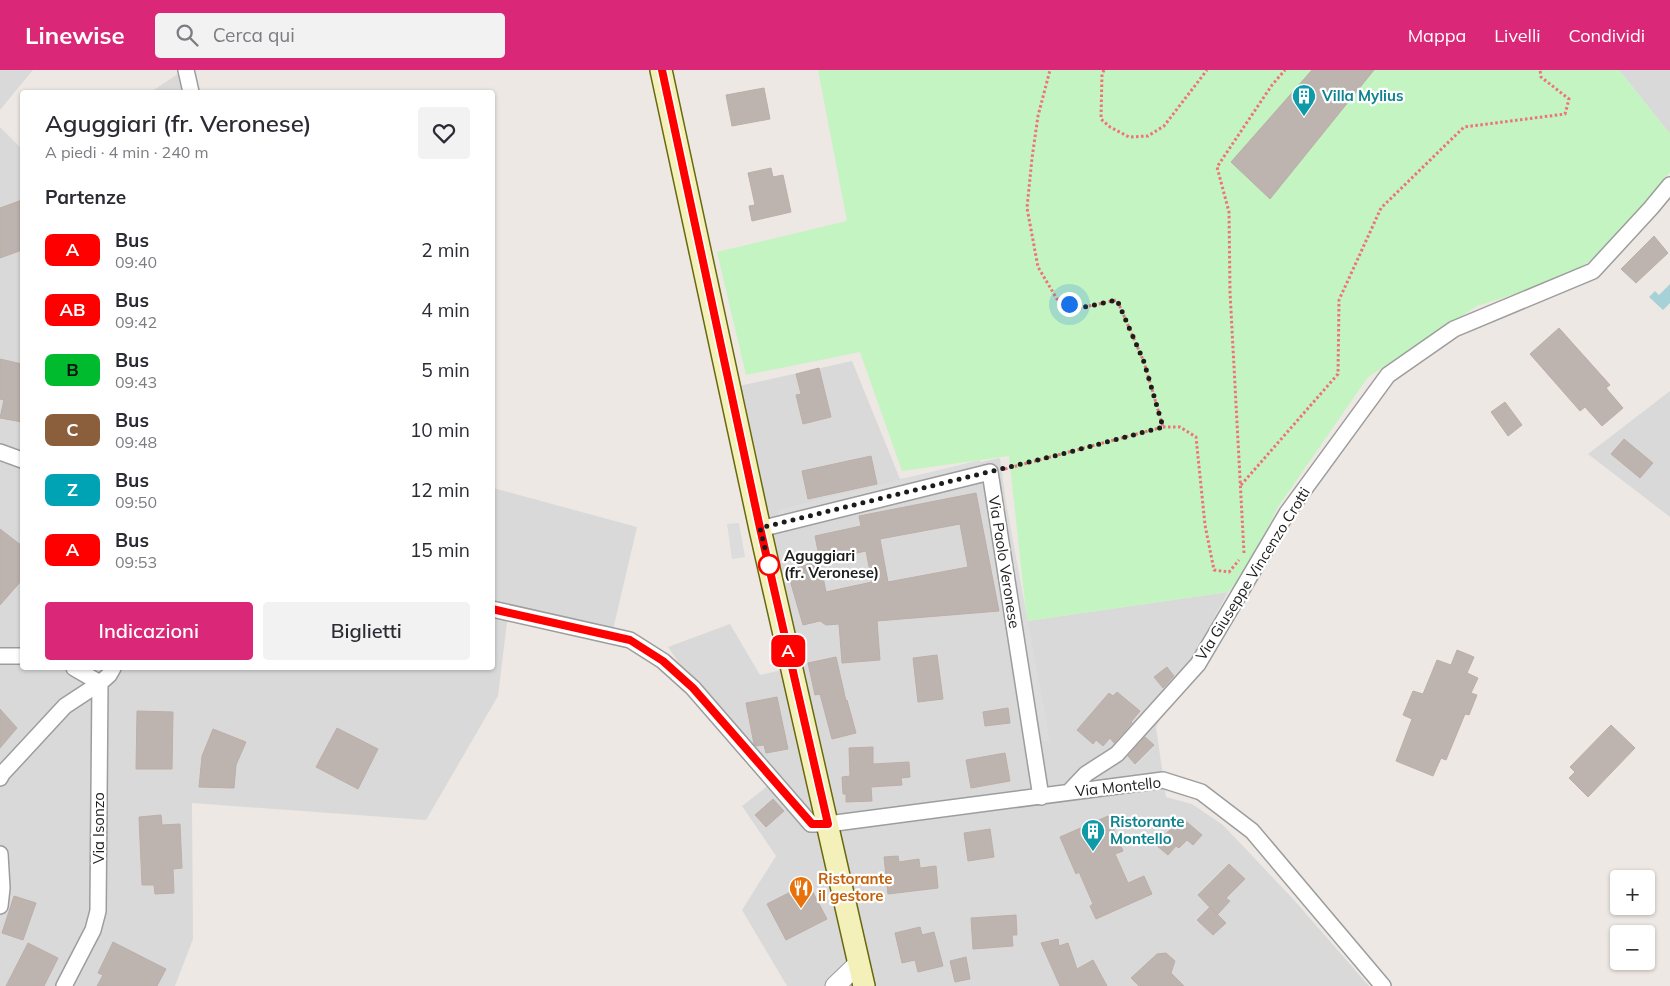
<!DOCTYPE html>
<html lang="it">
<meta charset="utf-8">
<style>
body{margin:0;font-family:Mulish,sans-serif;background:#f2f2f3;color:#2b2b33;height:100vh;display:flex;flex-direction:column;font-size:19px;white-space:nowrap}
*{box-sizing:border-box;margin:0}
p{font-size:16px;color:#7c7c81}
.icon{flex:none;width:28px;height:28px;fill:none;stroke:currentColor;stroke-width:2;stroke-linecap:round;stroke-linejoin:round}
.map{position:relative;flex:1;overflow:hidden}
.drawer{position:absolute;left:20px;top:20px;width:475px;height:580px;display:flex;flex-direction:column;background:#fff;border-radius:5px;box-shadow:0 1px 4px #0004}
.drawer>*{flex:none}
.badge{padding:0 10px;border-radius:8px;font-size:18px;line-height:32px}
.fabs{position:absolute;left:1610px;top:800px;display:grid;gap:10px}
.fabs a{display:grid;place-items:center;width:45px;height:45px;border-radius:5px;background:#fff;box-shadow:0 1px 4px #0004;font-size:25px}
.you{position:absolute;width:25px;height:25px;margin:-12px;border:4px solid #fff;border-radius:50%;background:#1a73e8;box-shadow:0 0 0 8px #1a73e833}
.map>.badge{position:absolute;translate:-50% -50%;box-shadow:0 0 0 2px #fff}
h2{padding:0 25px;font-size:19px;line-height:45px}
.round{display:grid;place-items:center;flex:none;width:52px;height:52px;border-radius:5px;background:#f2f2f3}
.overview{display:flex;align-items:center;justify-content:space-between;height:85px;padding:0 25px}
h1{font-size:24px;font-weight:600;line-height:38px}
.action{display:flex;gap:10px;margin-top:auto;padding:10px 25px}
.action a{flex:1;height:58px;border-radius:5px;background:#db2777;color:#fff;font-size:20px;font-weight:600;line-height:58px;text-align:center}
.action a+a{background:#f2f2f3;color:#2b2b33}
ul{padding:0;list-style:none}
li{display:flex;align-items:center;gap:15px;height:60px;padding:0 25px}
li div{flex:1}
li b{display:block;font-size:19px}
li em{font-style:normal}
li .badge{min-width:55px;font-weight:700;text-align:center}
header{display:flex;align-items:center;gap:30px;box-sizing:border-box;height:70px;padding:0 25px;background:#db2777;color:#fff}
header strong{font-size:24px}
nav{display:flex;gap:28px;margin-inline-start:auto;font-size:18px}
.search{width:350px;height:45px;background:#f2f2f3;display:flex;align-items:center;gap:12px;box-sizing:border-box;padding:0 18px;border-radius:5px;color:#7c7c81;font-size:19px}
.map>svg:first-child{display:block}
</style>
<header>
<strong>Linewise</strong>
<div class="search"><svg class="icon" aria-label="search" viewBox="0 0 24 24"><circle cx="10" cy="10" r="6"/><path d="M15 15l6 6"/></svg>Cerca qui</div>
<nav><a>Mappa</a><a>Livelli</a><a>Condividi</a></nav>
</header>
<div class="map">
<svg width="1670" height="916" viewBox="0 0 1670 916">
<rect width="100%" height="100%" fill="#ede8e3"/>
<path fill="#dad9d9" d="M0,0h33l-33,40z
M1619,0h51v64z
M179,3l5,19h-33z
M0,57l22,22v519h470l1,-180 144,39 -25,107 -104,-20 -10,82 -72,124 -234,-17 1,136 -18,47h-175z
M852,291l48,118 100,-21 6,45 21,118 201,-29 -72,135 10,70 26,7 31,21 71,75 75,86h-582l-45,-76 34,-54 -34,-50 37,-29 -91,-101 -20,-29 62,-23 30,51 39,-9 -60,-280z
M1670,321v126l-82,-63z"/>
<path fill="#c4f4c2" d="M818,0h801l51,64v38l-54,69 -39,29 -56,22 -44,14 -109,71 -90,130 -32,64 -18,21 -201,29 -18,-165 -107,15 -42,-119 -114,23 -29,-123 130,-31z"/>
<path fill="#dcdcdc" d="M980,390l3,10 -203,51 -3,-11z
M1006,433l44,238 -7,1 -45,-237z
M739,453l6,34 -13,2 -5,-35z"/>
<path fill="#a6d2d7" d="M1670,214v19l-7,7 -14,-13 6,-6 4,4z"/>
<path fill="#bdb4b0" stroke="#bdaea7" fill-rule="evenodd" d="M1312,0h62l-104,129 -39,-37z
M764,18l6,31 -38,7 -6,-31z
M771,98l2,9 10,-2 8,37 -39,9 -3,-15 6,-1 -7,-32z
M22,130v50l-22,8v-50z
M1654,166l14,17 -32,30 -15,-14z
M1559,258l51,57 -4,3 17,20 -21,18 -17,-19 -5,4 -50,-57z
M0,289l22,5v58l-22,-4 4,-18 -4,-1z
M819,298l12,49 -28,7 -7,-29 5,-1 -5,-20z
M1505,332l17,23 -14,11 -17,-24z
M1624,369l29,24 -13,15 -29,-24z
M871,386l6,28 -69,15 -6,-28z
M976,423l23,118 -122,10 3,39 -38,3 -3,-39 -13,1 -6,-4 -17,4 -16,-55 19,-5 12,-13 8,40 46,-10 -6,-31 -46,10 -5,-25 46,-10 -2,-10zM960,454l8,43 -80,15 -8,-43z
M0,459l22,17v34l-22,25z
M1457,580l17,7 -7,16 11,5 -7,15 6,2 -8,20 -4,-1 -19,46 -5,-2 -8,18 -37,-15 16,-42 -9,-4 10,-24 10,3 14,-34 14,5z
M937,585l6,44 -25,3 -5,-44z
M836,587l10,44 1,-1 9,33 -24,6 -12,-45 -5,1 -7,-32z
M1167,597l7,9 -11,12 -9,-11z
M1117,622l23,19 -9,11 1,1 -18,20 -4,-5 -7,8 -7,-6 -3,4 -16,-14 32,-37 4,3z
M777,627l11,52 -22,4 -2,-8 -8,1 -2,-2 -8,-41z
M1008,638l2,15 -25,3 -2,-14z
M0,639l17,19 -17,20z
M137,641l36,1 -1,57h-36z
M1611,655l24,23 -47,49 -19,-19 6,-6 -5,-5z
M337,658l41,21 -20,40 -42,-22z
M213,659l33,13 -10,23 -2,23 -35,-1 3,-31z
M1145,667l9,8 -19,19 -7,-8z
M873,677v17l36,-2 1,15 -9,1 1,7 -31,2 1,14 -26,1v-8h-3l-1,-17 8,-1 -1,-28z
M1005,683l5,28 -39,7 -5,-28z
M773,729l11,12 -18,16 -11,-12z
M161,745l1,10 18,-1 2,44 -9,1 1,24 -19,1 -1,-9h-12l-3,-68z
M1108,746l15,35 -8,3 13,29 16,-7 8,18 -56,25 -6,-13 3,-2 -14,-32 -3,2 -16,-37z
M1181,747l21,18 -9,10 -6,-5 -8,8 -3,-2 -8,9 -12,-10z
M990,759l4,28 -26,4 -4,-28z
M898,786l1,6 20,-3 1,9 16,-2 2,22 -50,6 -4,-37z
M1229,794l16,15 -19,19 4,3 -13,14 -19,-20z
M808,813l19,36 -41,21 -19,-36z
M14,826l22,7 -13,37 -21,-7z
M1210,837l16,16 -13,12 -16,-15z
M1016,845l1,20h-5l1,11 -40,3 -2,-31z
M920,857l2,8 12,-3 9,34 -25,6 -3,-12 -13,3 -7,-30z
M1058,869l1,7 9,-3 9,26 16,-9 14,26h-47l-19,-43z
M113,872l53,27 -9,17h-60l6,-11 -5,-2z
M28,873l30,15 -14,28h-38z
M1166,883l9,8 -4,12 13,13h-45l-8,-8 26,-24z
M966,887l4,22 -15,3 -5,-21z"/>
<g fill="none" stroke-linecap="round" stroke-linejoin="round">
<g stroke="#9d9d9d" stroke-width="18">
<path id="minor" d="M186,0l5,22
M0,382l22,8
M760,459l230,-57 51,325
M492,539l138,31 33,21 30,27 118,136h17l335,-44 38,12 51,39 131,155
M0,586h22
M0,708l2,-4 63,-68 35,-23 -26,-15
M1069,722l17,-18 31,-20 81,-90 89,-151 101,-138 66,-46 139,-58 58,-63 19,-23
M0,784l2,34 -2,18
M64,916l29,-56 5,-19 2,-228 9,-8 4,-7"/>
</g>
<g stroke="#9d9d9d" stroke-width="21">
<path id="tertiary" d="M835,916l24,-23"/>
</g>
<g stroke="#69680d" stroke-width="24">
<path id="secondary" d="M661,0l99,459 104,457"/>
</g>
<path stroke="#ee7375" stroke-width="3" stroke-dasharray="2.5 2.5" stroke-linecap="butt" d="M1104,0l-2,4 -1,45 9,8 19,10 19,-1 16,-10 43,-56
M1163,357h17l16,10 9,88 9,45 15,2 10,-12
M1005,399l158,-42 -19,-65 -27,-62 -37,8 -23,-9 -19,-32 -11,-59 5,-50 6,-42 12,-46
M1241,415l97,-111 1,-74 42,-92 83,-81 101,-13 4,-15 -28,-22 -1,-7
M1244,483l-14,-261 -1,-80 -12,-45 55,-82 13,-15"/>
<use href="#minor" stroke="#fff" stroke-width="15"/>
<use href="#tertiary" stroke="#fff" stroke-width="19"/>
<use href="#secondary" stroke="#f4f0ba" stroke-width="21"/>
</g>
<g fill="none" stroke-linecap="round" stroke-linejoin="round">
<g stroke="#fff" stroke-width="11">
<path id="line" d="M492,539l138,31 33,21 30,27 119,136h16l-68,-296 -98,-458"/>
</g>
<use href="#line" stroke="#f00" stroke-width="8"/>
<path stroke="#1c1c1c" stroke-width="5" stroke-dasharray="0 9" d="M769,495l-9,-37 302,-74 101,-27 -19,-65 -27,-62 -37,8 -11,-4"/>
</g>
<defs>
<g id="building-pin" transform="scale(1.25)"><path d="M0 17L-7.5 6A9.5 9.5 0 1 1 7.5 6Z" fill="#0f9aa8" stroke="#fff"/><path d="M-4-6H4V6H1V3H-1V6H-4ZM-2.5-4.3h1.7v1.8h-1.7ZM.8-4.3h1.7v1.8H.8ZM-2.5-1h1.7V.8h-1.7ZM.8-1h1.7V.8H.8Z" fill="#fff"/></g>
<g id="restaurant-pin" transform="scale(1.25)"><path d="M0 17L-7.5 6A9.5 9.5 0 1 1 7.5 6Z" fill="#e8710a" stroke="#fff"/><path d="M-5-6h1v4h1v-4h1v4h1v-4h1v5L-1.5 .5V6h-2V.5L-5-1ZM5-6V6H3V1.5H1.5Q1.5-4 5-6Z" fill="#fff"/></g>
</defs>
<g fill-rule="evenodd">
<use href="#building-pin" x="1304" y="26"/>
<use href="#building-pin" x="1093" y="761"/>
<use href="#restaurant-pin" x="801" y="818"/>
</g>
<circle fill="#fff" stroke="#f00" stroke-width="2.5" cx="769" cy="495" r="10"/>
<g text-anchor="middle" stroke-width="4.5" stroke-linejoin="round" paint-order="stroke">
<g font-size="15" font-weight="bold" fill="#0d838f" stroke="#fff" text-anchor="start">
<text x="1322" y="31">Villa Mylius</text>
<text x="1110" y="757">Ristorante<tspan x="1110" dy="17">Montello</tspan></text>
</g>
<g font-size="15" font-weight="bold" fill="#1c1c1c" stroke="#fff" text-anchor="start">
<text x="784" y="491">Aguggiari<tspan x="784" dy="17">(fr. Veronese)</tspan></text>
</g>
<g font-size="15" fill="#1c1c1c" stroke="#fff">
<text transform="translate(1004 492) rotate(81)" y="5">Via Paolo Veronese</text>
<text transform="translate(1253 504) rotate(-58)" y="5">Via Giuseppe Vincenzo Crotti</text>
<text transform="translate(1118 717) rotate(-6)" y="5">Via Montello</text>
<text transform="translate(99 758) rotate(-90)" y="5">Via Isonzo</text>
</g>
<g font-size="15" font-weight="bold" fill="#c56008" stroke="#fff" text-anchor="start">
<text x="818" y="814">Ristorante<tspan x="818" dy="17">il gestore</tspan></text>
</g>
</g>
</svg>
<div class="fabs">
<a>+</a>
<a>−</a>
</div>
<div class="you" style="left:1069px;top:234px"></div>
<b class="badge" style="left:788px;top:581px;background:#f00;color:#fff">A</b>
<section class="drawer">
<div class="overview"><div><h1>Aguggiari (fr. Veronese)</h1><p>A piedi · 4 min · 240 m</p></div><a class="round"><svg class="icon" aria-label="heart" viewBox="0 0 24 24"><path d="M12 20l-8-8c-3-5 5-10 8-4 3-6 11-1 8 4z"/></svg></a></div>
<h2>Partenze</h2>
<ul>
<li><span class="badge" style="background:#f00;color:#fff">A</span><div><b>Bus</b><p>09:40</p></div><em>2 min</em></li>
<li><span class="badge" style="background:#f00;color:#fff">AB</span><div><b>Bus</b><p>09:42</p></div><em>4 min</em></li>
<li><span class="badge" style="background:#00bb2d;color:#111">B</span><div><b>Bus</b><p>09:43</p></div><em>5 min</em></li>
<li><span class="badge" style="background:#8b5e3c;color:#fff">C</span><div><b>Bus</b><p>09:48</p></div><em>10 min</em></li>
<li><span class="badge" style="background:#00a3b4;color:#fff">Z</span><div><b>Bus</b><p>09:50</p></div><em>12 min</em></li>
<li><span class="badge" style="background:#f00;color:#fff">A</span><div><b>Bus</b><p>09:53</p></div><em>15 min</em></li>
</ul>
<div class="action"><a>Indicazioni</a><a>Biglietti</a></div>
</section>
</div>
